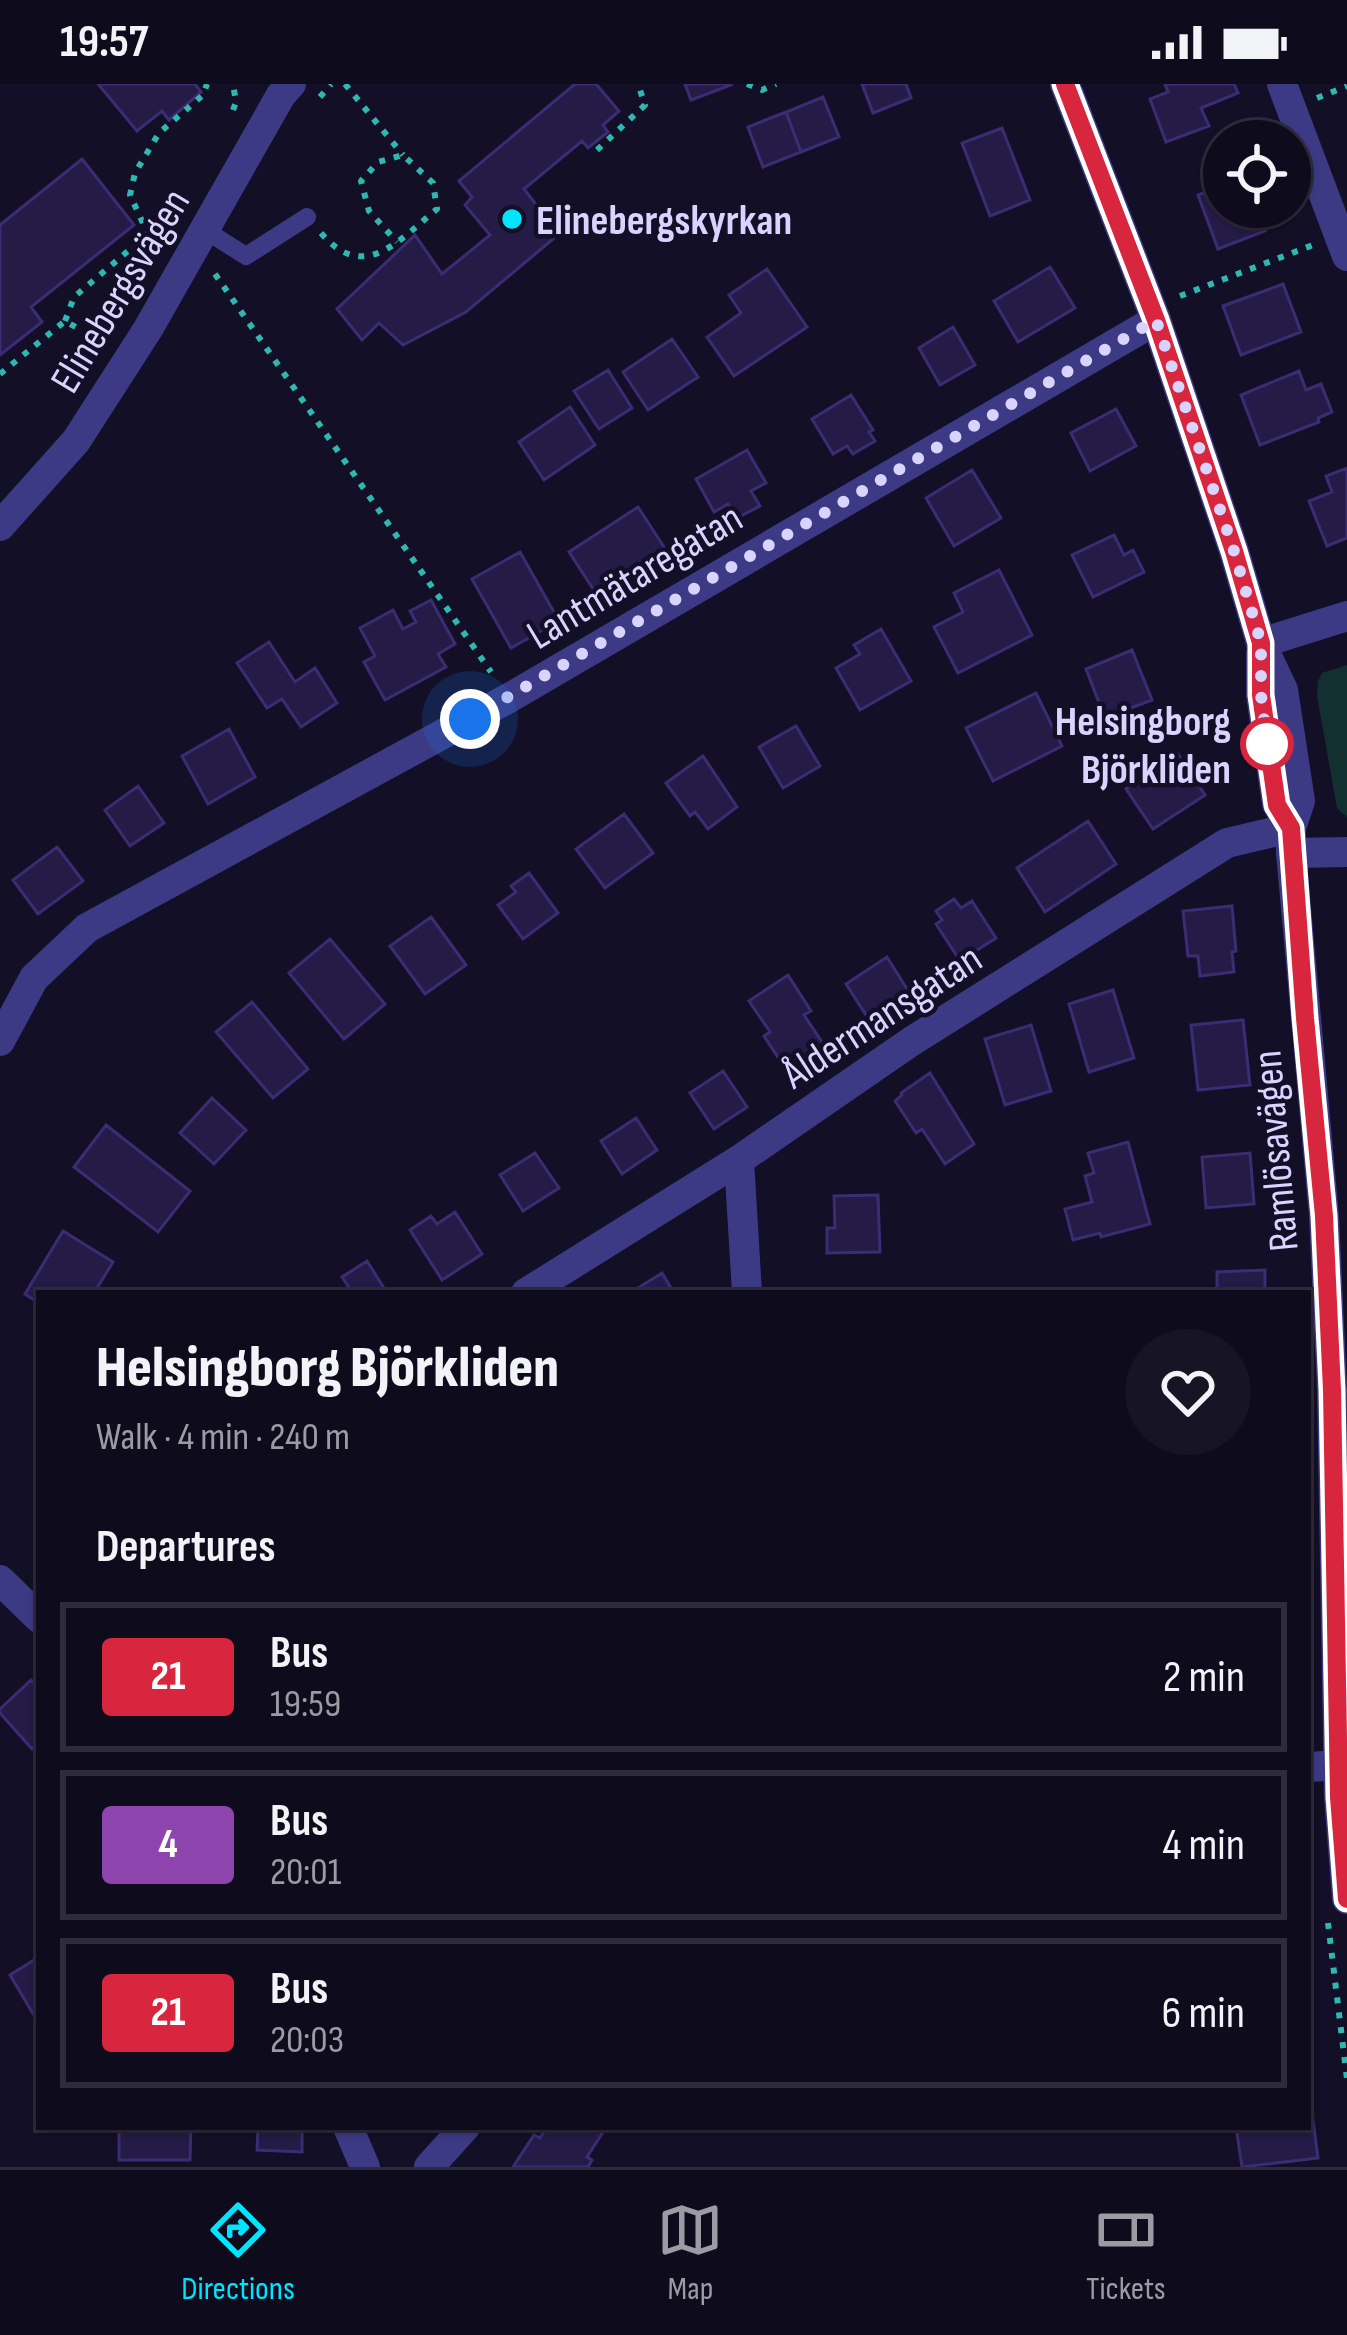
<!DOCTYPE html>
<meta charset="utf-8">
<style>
body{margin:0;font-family:"Sofia Sans Condensed",sans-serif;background:#171425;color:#f1f3f6;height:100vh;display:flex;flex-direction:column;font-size:45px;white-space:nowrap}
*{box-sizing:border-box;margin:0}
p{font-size:39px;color:#9b9ba3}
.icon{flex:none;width:66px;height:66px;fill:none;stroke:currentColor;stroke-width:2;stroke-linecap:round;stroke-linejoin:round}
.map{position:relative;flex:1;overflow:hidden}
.sheet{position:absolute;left:36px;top:1206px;width:1275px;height:840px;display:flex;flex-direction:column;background:#0e0b1c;border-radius:0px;box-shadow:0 3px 9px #0004,0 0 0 3px #2e2b3b}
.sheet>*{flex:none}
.badge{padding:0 24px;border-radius:9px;font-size:42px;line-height:78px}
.tools{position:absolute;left:1203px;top:36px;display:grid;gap:24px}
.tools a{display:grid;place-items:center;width:108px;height:108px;border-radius:50%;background:#0e0b1c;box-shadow:0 3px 9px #0004,0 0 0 3px #2e2b3b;font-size:60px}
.you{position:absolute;width:60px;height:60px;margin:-30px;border:9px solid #fff;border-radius:50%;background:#1a73e8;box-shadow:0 0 0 18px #1a73e833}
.map>.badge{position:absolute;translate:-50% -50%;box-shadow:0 0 0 6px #fff}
h2{padding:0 60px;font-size:45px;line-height:108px}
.round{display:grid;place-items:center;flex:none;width:126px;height:126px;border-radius:63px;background:#171425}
.overview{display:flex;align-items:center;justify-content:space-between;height:204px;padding:0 60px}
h1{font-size:57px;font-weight:800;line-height:90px}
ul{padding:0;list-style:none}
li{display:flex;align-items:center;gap:36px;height:150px;margin:0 24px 18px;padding:0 36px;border:6px solid #2e2b3b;border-radius:0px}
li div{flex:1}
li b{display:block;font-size:45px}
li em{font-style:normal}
li .badge{min-width:132px;font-weight:700;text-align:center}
.status{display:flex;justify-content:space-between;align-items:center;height:84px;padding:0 60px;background:#0e0b1c;direction:ltr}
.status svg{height:33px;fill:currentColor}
.menu{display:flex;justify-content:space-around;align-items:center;height:168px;border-top:3px solid #2e2b3b;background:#0e0b1c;font-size:33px;color:#9b9ba3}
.menu a{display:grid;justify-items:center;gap:6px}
.menu .active{color:#00e5ff}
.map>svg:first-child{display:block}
</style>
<div class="status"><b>19:57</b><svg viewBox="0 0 49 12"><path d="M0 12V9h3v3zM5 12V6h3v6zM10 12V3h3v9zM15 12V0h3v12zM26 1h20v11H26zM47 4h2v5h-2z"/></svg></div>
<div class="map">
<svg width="1347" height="2083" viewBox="0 0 1347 2083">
<rect width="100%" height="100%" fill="#130f26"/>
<path fill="#12302f" d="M1347,581v152l-10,-9 -20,-112 1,-15 4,-8z"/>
<path fill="#241b47" stroke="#3b2d73" stroke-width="3" d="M98,0h97l6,8 -32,28 -7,-9 -25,20z
M575,0h21l23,27 -16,14 5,7 -20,16 -6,-7 -58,48 35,45 -93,78 -63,33 -24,-22 -17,17 -25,-31 78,-74 27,39 48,-39 -25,-30 7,-8 -13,-16z
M685,0h45l1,1 -40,15z
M862,0h44l5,14 -38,15z
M1165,0h69l4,9 -37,15 8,18 -43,16 -16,-43 18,-7z
M823,13l16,40 -38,15 -15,-40z
M786,28l15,40 -38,15 -15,-40z
M1002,44l28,72 -40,16 -28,-73z
M82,75l52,66 -103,82 11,15 -42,33v-130z
M1224,101v22h32l9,24 -47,18 -20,-54z
M1050,183l25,41 -57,34 -24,-41z
M767,185l40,58 -73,49 -27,-39 34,-24 -12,-18z
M1283,200l18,48 -60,23 -18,-49z
M953,243l22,38 -35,20 -21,-37z
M672,255l26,38 -50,33 -25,-38z
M608,286l24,38 -33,21 -25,-38z
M1299,287l7,19 15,-6 11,28 -14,6 1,4 -59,23 -19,-50z
M851,311l22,35 -4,2 6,9 -22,13 -6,-8 -14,8 -21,-35z
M570,323l25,38 -51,35 -25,-38z
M1116,325l20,37 -46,25 -19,-38z
M747,366l19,33 -15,8 9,15 -23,12 -9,-14 -14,8 -18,-33z
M1347,384v70l-20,8 -18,-45 23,-9 -6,-16z
M972,386l29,48 -47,28 -28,-48z
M638,423l26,40 -69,45 -26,-40z
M1114,451l10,20 9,-5 11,22 -51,25 -21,-42z
M520,468l39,69 -48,27 -39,-69z
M999,486l33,65 -74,38 -24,-46 29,-15 -9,-19z
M431,516l24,44 -17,10 8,13 -61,33 -21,-38 11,-6 -15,-28 33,-18 10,19 13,-7 -6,-11z
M881,545l30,52 -51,29 -24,-42 24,-14 -6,-9z
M269,558l26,40 20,-14 22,35 -36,24 -19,-28 -15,9 -30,-45z
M1132,566l20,50 -47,18 -19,-49z
M1036,609l26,53 -69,35 -27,-53z
M796,642l24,40 -37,22 -24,-41z
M229,645l26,48 -47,27 -26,-48z
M1178,670l27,41 -52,34 -27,-40z
M703,672l34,51 -29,22 -13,-17 -5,4 -24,-33z
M138,702l26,37 -34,23 -25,-36z
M624,730l29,39 -48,35 -29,-39z
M1088,737l28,43 -71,48 -28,-44z
M57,763l26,34 -45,33 -25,-34z
M529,789l29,40 -35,26 -25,-34 18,-13 -5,-6z
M954,815l7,9 11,-7 24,37 -36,23 -24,-37 6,-4 -6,-9z
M1232,822l4,45 -4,1 2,20 -34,4 -2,-20h-10l-5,-45z
M431,833l35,48 -41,29 -35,-48z
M330,855l55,65 -41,35 -55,-66z
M887,873l25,40 -41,26 -25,-39z
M788,891l23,36 -7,4 24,36 -38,25 -26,-40 6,-4 -21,-31z
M1113,906l21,68 -45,14 -20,-68z
M252,918l56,67 -35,29 -57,-66z
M1243,936l7,65 -52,5 -7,-65z
M1031,941l20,66 -46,14 -20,-66z
M723,987l24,36 -33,22 -24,-36z
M930,989l44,71 -29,20 -23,-35 -6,4 -21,-32 7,-6 -1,-2z
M212,1014l34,32 -32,34 -34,-31z
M636,1034l21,32 -35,24 -21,-33z
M106,1041l84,66 -32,41 -84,-65z
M1128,1058l22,82 -49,13 -1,-4 -27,7 -8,-31 27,-7 -7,-26 9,-3 -6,-20z
M535,1069l24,35 -36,23 -23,-36z
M1250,1069l4,51 -48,4 -4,-51z
M878,1111l2,57 -53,1v-25h8l-1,-32z
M455,1128l27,42 -40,26 -32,-50 21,-14 6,8z
M63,1147l50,31 -19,31h-55v10l-14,-9z
M367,1177l20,32h-44l7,-4 -8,-12z
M1265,1186v23h-48v-21z
M662,1189l12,20h-44z
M31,1596l8,8v54l-7,7 -32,-36v-4z
M39,1873v58l-4,2 -25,-42z
M1312,2029l6,45 -76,9 -6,-40h72v-13z
M119,2043h72l-1,33h-71z
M258,2043h44v25l-45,-2z
M547,2043h47l9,5 -16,25 5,3 -4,7h-75l21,-32 6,3z"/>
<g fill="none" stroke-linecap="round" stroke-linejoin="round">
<path stroke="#2fb8b0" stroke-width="6" stroke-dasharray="6 9" stroke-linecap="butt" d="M345,0l58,71
M747,0l15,6 14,-6
M320,13l11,-13
M1317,14l30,-12
M233,26l3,-8 -3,-18
M597,66l48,-45 -7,-21
M321,149c43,51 78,7 116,-24l-4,-26 -30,-28 -25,7 -17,19 8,30 28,31
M215,190l276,398
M1180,212l133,-51
M65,237l9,-24 74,-63 -18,-39 5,-22 24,-40 44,-38 4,-11
M0,290l65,-53 39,22
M1328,1839l19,156"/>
<path stroke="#3d3a85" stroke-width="18" d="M205,146l41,26 61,-39"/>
<path stroke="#3d3a85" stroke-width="30" d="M1282,0l65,172
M1261,559l86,-27
M1291,769l56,-1
M0,957l34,-63 53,-50 422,-230 647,-378
M739,1076l8,133
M526,1209l213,-133 173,-119 315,-198 64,-15
M0,1496l39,38
M1308,1683l32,-2
M348,2043l17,40
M429,2083l36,-40"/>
<path stroke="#3d3a85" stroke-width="30" d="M1065,0l91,236 78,231 27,92 22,47 17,111 -9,27v25l33,363 8,174 7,407 8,102
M0,442l76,-85 72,-112 133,-234 10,-11
M1261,569v42l16,109 14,24"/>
</g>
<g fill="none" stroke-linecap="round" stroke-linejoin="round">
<g stroke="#fff" stroke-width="27">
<path id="line" d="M1065,0l91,236 78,231 27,92v52l16,110 14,23 14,190 19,198 8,174 7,407 8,102"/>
</g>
<use href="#line" stroke="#d7263d" stroke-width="18"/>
<path stroke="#d9d4ff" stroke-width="12" stroke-dasharray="0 21.6" d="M470,635l686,-399 78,231 27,92v52l6,49"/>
</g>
<circle fill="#00e5ff" stroke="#130f26" stroke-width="4.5" cx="512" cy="135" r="12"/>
<circle fill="#fff" stroke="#d7263d" stroke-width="6" cx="1267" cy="660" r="24"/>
<g text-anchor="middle" stroke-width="9" stroke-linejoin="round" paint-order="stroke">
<g font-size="42" font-weight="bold" fill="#d9d4ff" stroke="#130f26" text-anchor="start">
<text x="536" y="150">Elinebergskyrkan</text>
</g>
<g font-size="42" fill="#d9d4ff" stroke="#130f26">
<text transform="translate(119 206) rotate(-59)" y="15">Elinebergsvägen</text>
<text transform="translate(634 491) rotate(-31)" y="15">Lantmätaregatan</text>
<text transform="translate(881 931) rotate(-33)" y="15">Åldermansgatan</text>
<text transform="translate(1274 1067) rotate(-95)" y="15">Ramlösavägen</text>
</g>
<g font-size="42" font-weight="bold" fill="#d9d4ff" stroke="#130f26" text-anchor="end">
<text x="1231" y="651">Helsingborg<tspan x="1231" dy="48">Björkliden</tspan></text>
</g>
</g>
</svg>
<div class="tools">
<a><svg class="icon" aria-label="locate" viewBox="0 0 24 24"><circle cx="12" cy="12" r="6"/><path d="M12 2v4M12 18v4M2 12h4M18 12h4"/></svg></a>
</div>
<div class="you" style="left:470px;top:635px"></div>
<section class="sheet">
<div class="overview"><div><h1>Helsingborg Björkliden</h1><p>Walk · 4 min · 240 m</p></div><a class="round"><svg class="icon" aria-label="heart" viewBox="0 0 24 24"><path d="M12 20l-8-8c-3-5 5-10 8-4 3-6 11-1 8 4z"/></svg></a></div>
<h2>Departures</h2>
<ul>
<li><span class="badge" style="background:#d7263d;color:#fff">21</span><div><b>Bus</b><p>19:59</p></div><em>2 min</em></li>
<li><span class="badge" style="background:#8e44ad;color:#fff">4</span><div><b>Bus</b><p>20:01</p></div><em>4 min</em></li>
<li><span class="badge" style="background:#d7263d;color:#fff">21</span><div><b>Bus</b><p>20:03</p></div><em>6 min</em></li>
</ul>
</section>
</div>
<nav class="menu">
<a class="active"><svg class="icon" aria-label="directions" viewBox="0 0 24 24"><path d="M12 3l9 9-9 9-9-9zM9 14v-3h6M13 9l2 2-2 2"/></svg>Directions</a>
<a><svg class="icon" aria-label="map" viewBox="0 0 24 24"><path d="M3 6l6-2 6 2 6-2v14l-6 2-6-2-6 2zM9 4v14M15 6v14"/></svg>Map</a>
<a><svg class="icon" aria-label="tickets" viewBox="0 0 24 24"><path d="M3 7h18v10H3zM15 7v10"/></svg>Tickets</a>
</nav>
